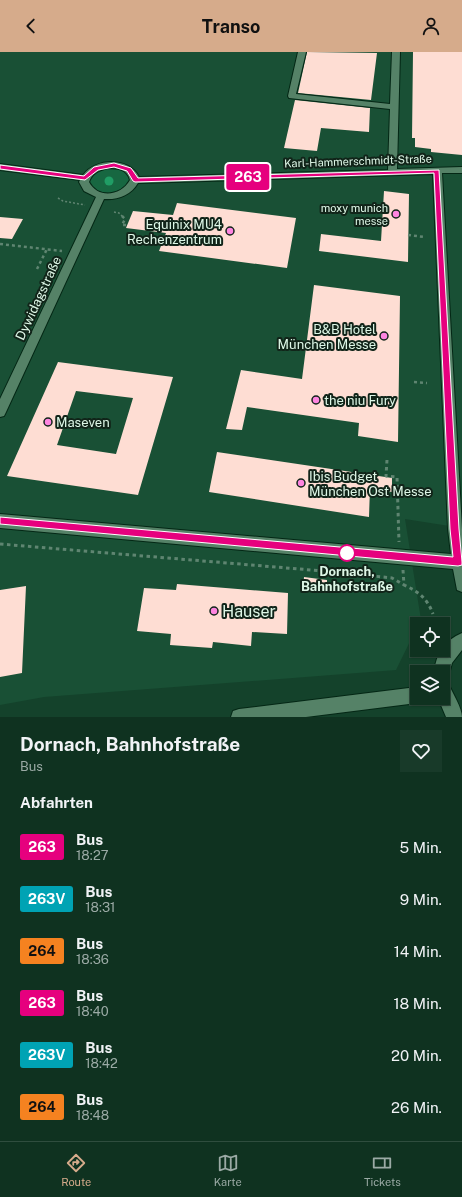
<!DOCTYPE html>
<html lang="de">
<meta charset="utf-8">
<style>
body{margin:0;font-family:"Public Sans",sans-serif;background:#183a29;color:#f1f3f6;height:100vh;display:flex;flex-direction:column;font-size:15px;white-space:nowrap}
*{box-sizing:border-box;margin:0}
p{font-size:13px;color:#9baaa5}
.icon{flex:none;width:22px;height:22px;fill:none;stroke:currentColor;stroke-width:2;stroke-linecap:round;stroke-linejoin:round}
.map{position:relative;height:665px;overflow:hidden}
.drawer{display:flex;flex-direction:column;background:#0f3220;flex:1}
.drawer>*{flex:none}
.badge{padding:0 8px;border-radius:3px;font-size:14px;line-height:26px}
.fabs{position:absolute;left:410px;top:565px;display:grid;gap:8px}
.fabs a{display:grid;place-items:center;width:40px;height:40px;border-radius:0px;background:#0f3220;box-shadow:0 1px 3px #0004,0 0 0 1px #2f4d3e;font-size:20px}
.map>.badge{position:absolute;translate:-50% -50%;box-shadow:0 0 0 2px #fff}
h2{padding:0 20px;font-size:15px;line-height:36px}
.round{display:grid;place-items:center;flex:none;width:42px;height:42px;border-radius:0px;background:#183a29}
.headline{display:flex;align-items:center;justify-content:space-between;height:68px;padding:0 20px}
h1{font-size:19px;font-weight:700;line-height:30px}
ul{padding:0;list-style:none}
li{display:flex;align-items:center;gap:12px;height:52px;padding:0 20px}
li div{flex:1}
li b{display:block;font-size:15px}
li em{font-style:normal}
li .badge{min-width:44px;font-weight:700;text-align:center}
header{display:flex;justify-content:space-between;align-items:center;height:52px;padding:0 20px;background:#d6ab8b;color:#111;font-size:18px;font-weight:700}
.dock{display:flex;justify-content:space-around;align-items:center;height:56px;border-top:1px solid #2f4d3e;background:#0f3220;font-size:11px;color:#9baaa5}
.dock a{display:grid;justify-items:center;gap:2px}
.dock .on{color:#d6ab8b}
.map>svg:first-child{display:block}
</style>
<header><svg class="icon" aria-label="back" viewBox="0 0 24 24"><path d="M15 5l-7 7 7 7"/></svg>Transo<svg class="icon" aria-label="person" viewBox="0 0 24 24"><circle cx="12" cy="8" r="4"/><path d="M4 21q1-7 8-7t8 7"/></svg></header>
<div class="map">
<svg width="462" height="665" viewBox="0 0 462 665">
<rect width="100%" height="100%" fill="#14422b"/>
<path fill="#195035" d="M0,0h462v476l-57,-9 16,101 -2,4h-2v3l-21,43 -352,27 -44,8z"/>
<path fill="#176741" d="M109,116c9,0 16,2 21,10 -3,15 -23,17 -35,12l-5,-7c2,-10 10,-13 19,-15z"/>
<path fill="#feddd3" fill-rule="evenodd" d="M307,0l70,1 -6,47 -73,-7z
M413,0h49v103l-31,-3v-3l-16,-2v-9h-3z
M295,48l75,8 -1,24 -48,-4 -4,23 -33,-3z
M384,139l25,3 -1,68 -89,-11 2,-17 60,7z
M177,151l119,15 -9,50 -128,-17 7,-18 -40,-5 7,-17 40,4z
M0,165l23,2 -11,20 -12,-1z
M314,233l86,11 -2,146 -40,-6 1,-13 -112,-16 -5,23 -16,-1 15,-59 61,9z
M58,310l115,15 -35,118 -131,-19zM76,339l57,7 -17,56 -59,-9z
M217,400l175,26v14l-22,-4 -1,29 -160,-25z
M304,525l23,3v13l-24,-2z
M177,532l111,9 -1,41 -35,-2 -1,14 -38,-4 -1,6 -42,-3 1,-11 -34,-3 7,-43 32,2z
M26,534l-4,87 -22,4v-87z"/>
<g fill="none" stroke-linecap="round" stroke-linejoin="round">
<g stroke="#042715" stroke-width="2">
<path id="minor" d="M298,0h8l-10,42 94,10 2,-52h8l-3,117 65,-2v6h-20l20,356v63l-5,-2 -4,-21 -453,-41v-14l451,40 -3,-25 -15,-355 -295,9c-7,12 -20,17 -34,16l-98,213 -2,4 -4,1v-18l96,-202 -12,-6 -5,-9 1,-2 -80,-10v-6l83,11c13,-17 46,-18 56,2l249,-7 2,-61 -101,-11 -1,-2zM108,116c10,0 19,1 22,12 -9,16 -32,19 -41,2 3,-9 10,-12 19,-14z
M462,581v17l-10,13 -4,15 -5,2v-8h-9c2,-18 11,-32 28,-39z
M443,631l6,2c4,9 13,23 13,32h-16l-8,-19h5z
M417,635v11h7l-1,3 -6,2 -111,14h-75l2,-6 6,-2z"/>
</g>
<path stroke="#5f8571" stroke-width="1.5" stroke-dasharray="2 2" stroke-linecap="butt" d="M58,146l5,3 22,4
M114,160l5,1 4,4"/>
<path stroke="#5f8571" stroke-width="2.5" stroke-dasharray="3 3" stroke-linecap="butt" d="M122,164l3,3 -3,6h5
M408,183l17,2
M0,192l62,7
M37,217l10,-20
M414,330l13,1"/>
<path stroke="#5f8571" stroke-width="3" stroke-dasharray="3.5 3.5" stroke-linecap="butt" d="M387,408l-1,16 11,1 2,65
M0,492l335,28 57,6 12,7
M403,518l1,15c15,7 23,13 29,29"/>
<use href="#minor" fill="#558267" fill-rule="evenodd"/>
</g>
<circle fill="#209d65" cx="109" cy="129" r="4.5"/>
<path fill="#e6007e" stroke="#fff" d="M114,111l17,5 7,10 301,-8 20,359 3,33v3l-4,1 -458,-42v-7l453,40 -3,-28 -16,-356 -299,9 -2,-1 -6,-10 -13,-4 -16,3 -13,10 -85,-11v-4l84,11 10,-9z"/>
<g fill="#fe85e0" stroke="#112419" stroke-width="1.5">
<circle cx="396" cy="162" r="4"/>
<circle cx="230" cy="179" r="4"/>
<circle cx="384" cy="284" r="4"/>
<circle cx="316" cy="348" r="4"/>
<circle cx="48" cy="370" r="4"/>
<circle cx="301" cy="431" r="4"/>
<circle cx="214" cy="559" r="4"/>
</g>
<circle fill="#fff" stroke="#e6007e" stroke-width="2" cx="347" cy="501" r="8"/>
<g text-anchor="middle" stroke-width="4" stroke-linejoin="round" paint-order="stroke">
<g font-size="11" fill="#def7e7" stroke="#112419">
<text transform="translate(358 109) rotate(-2)" y="4">Karl-Hammerschmidt-Straße</text>
</g>
<g font-size="11" fill="#def7e7" stroke="#112419" text-anchor="end">
<text x="388" y="160">moxy munich<tspan x="388" dy="13">messe</tspan></text>
</g>
<g font-size="13" fill="#def7e7" stroke="#112419" text-anchor="start">
<text x="222" y="177" text-anchor="end">Equinix MU4<tspan x="222" dy="15">Rechenzentrum</tspan></text>
<text x="376" y="282" text-anchor="end">B&amp;B Hotel<tspan x="376" dy="15">München Messe</tspan></text>
<text x="324" y="353">the niu Fury</text>
<text x="56" y="375">Maseven</text>
<text x="309" y="429">Ibis Budget<tspan x="309" dy="15">München Ost Messe</tspan></text>
</g>
<g font-size="13" fill="#def7e7" stroke="#112419">
<text transform="translate(38 246) rotate(-65)" y="5">Dywidagstraße</text>
</g>
<g font-size="13" font-weight="bold" fill="#def7e7" stroke="#112419">
<text x="347" y="524">Dornach,<tspan x="347" dy="15">Bahnhofstraße</tspan></text>
</g>
<g font-size="16" fill="#def7e7" stroke="#112419" text-anchor="start">
<text x="222" y="565">Hauser</text>
</g>
</g>
</svg>
<div class="fabs">
<a><svg class="icon" aria-label="locate" viewBox="0 0 24 24"><circle cx="12" cy="12" r="6"/><path d="M12 2v4M12 18v4M2 12h4M18 12h4"/></svg></a>
<a><svg class="icon" aria-label="layers" viewBox="0 0 24 24"><path d="M12 4l9 5-9 5-9-5zM3 14l9 5 9-5"/></svg></a>
</div>
<b class="badge" style="left:248px;top:125px;background:#e6007e;color:#fff">263</b>
</div>
<section class="drawer">
<div class="headline"><div><h1>Dornach, Bahnhofstraße</h1><p>Bus</p></div><a class="round"><svg class="icon" aria-label="heart" viewBox="0 0 24 24"><path d="M12 20l-8-8c-3-5 5-10 8-4 3-6 11-1 8 4z"/></svg></a></div>
<h2>Abfahrten</h2>
<ul>
<li><span class="badge" style="background:#e6007e;color:#fff">263</span><div><b>Bus</b><p>18:27</p></div><em>5 Min.</em></li>
<li><span class="badge" style="background:#00a3b4;color:#fff">263V</span><div><b>Bus</b><p>18:31</p></div><em>9 Min.</em></li>
<li><span class="badge" style="background:#f58220;color:#111">264</span><div><b>Bus</b><p>18:36</p></div><em>14 Min.</em></li>
<li><span class="badge" style="background:#e6007e;color:#fff">263</span><div><b>Bus</b><p>18:40</p></div><em>18 Min.</em></li>
<li><span class="badge" style="background:#00a3b4;color:#fff">263V</span><div><b>Bus</b><p>18:42</p></div><em>20 Min.</em></li>
<li><span class="badge" style="background:#f58220;color:#111">264</span><div><b>Bus</b><p>18:48</p></div><em>26 Min.</em></li>
</ul>
</section>
<nav class="dock">
<a class="on"><svg class="icon" aria-label="directions" viewBox="0 0 24 24"><path d="M12 3l9 9-9 9-9-9zM9 14v-3h6M13 9l2 2-2 2"/></svg>Route</a>
<a><svg class="icon" aria-label="map" viewBox="0 0 24 24"><path d="M3 6l6-2 6 2 6-2v14l-6 2-6-2-6 2zM9 4v14M15 6v14"/></svg>Karte</a>
<a><svg class="icon" aria-label="tickets" viewBox="0 0 24 24"><path d="M3 7h18v10H3zM15 7v10"/></svg>Tickets</a>
</nav>
